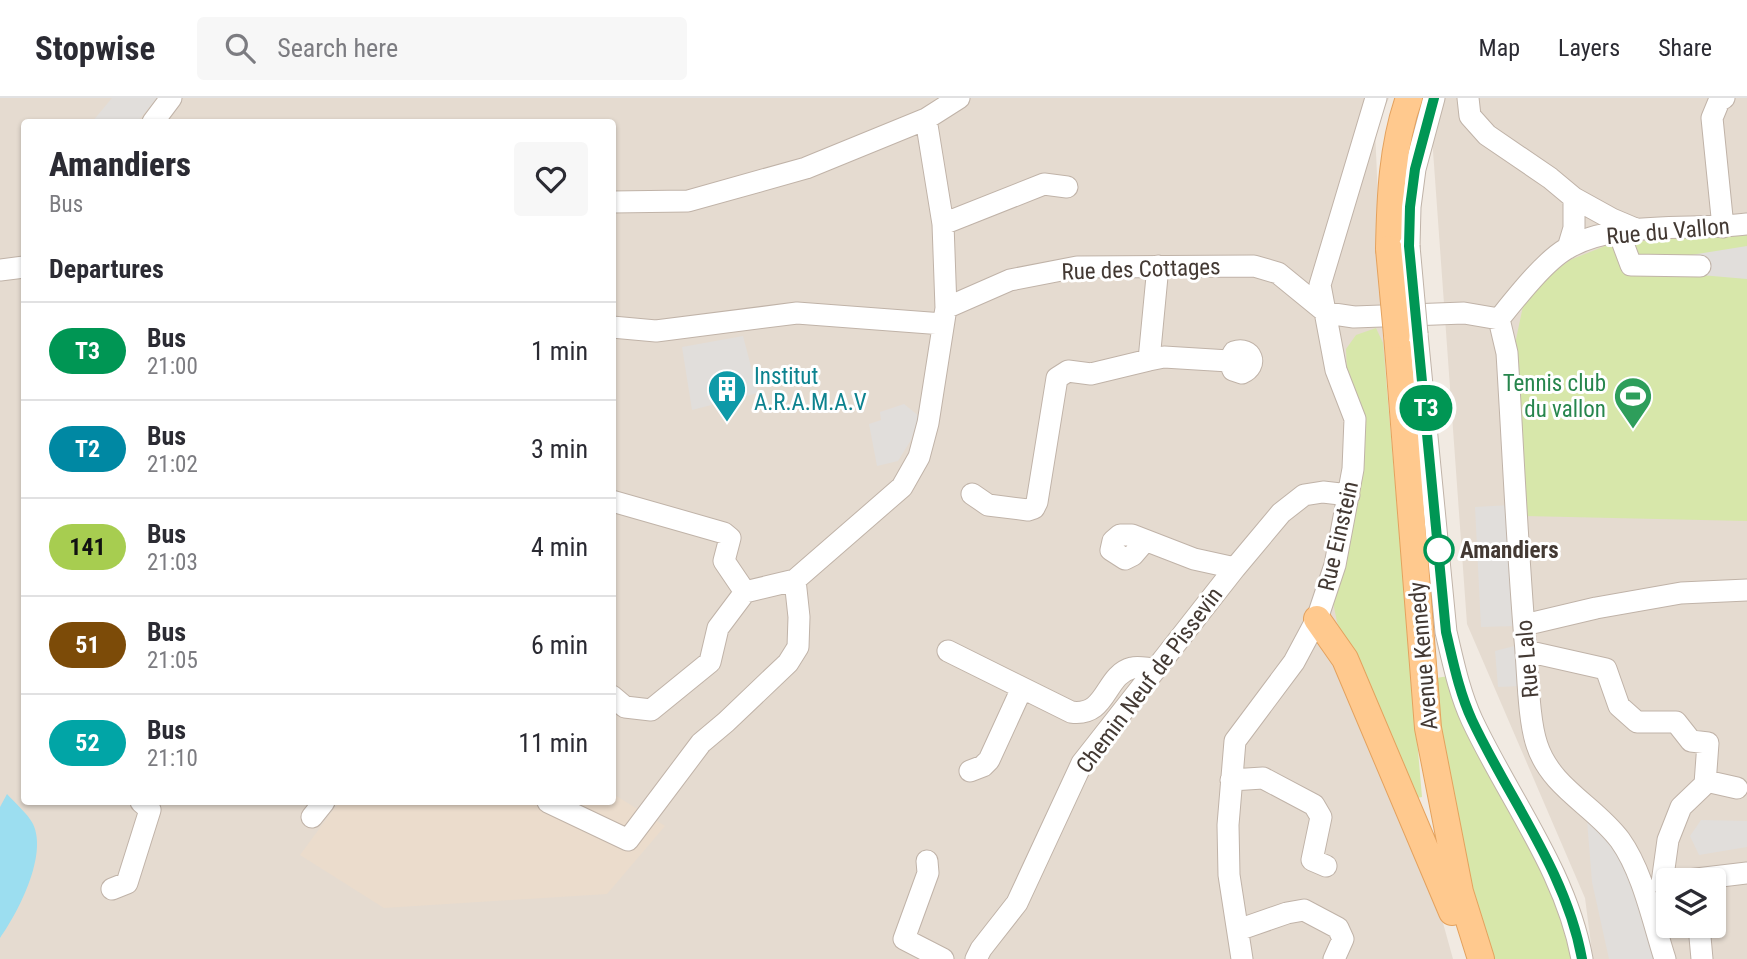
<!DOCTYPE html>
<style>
body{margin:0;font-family:"Roboto Condensed",sans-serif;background:#f7f7f7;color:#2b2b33;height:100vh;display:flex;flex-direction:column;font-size:26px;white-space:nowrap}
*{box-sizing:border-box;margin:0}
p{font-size:23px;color:#7c7c81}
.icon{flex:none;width:38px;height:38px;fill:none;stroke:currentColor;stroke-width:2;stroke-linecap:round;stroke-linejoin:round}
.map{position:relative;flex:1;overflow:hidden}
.drawer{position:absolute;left:21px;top:21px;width:595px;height:686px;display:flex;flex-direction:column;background:#fff;border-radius:7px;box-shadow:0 2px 5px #0004}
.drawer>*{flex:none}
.badge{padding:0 14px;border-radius:23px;font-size:24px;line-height:46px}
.buttons{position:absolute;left:1656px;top:770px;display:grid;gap:14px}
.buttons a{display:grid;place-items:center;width:70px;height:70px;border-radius:7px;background:#fff;box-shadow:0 2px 5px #0004;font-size:35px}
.map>.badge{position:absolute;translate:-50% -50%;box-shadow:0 0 0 4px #fff}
h2{padding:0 28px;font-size:26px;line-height:63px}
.round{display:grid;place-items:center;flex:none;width:74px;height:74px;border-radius:7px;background:#f7f7f7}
.overview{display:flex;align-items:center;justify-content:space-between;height:119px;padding:0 28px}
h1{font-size:33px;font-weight:800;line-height:52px}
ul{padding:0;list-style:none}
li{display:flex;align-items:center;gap:21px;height:98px;padding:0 28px;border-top:2px solid #e1e1e2}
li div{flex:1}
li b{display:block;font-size:26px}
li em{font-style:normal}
li .badge{min-width:77px;font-weight:700;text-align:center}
header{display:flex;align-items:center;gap:42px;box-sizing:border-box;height:98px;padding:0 35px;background:#fff;border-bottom:2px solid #e1e1e2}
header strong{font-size:33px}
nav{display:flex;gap:38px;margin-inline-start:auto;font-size:24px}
.search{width:490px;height:63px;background:#f7f7f7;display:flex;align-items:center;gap:18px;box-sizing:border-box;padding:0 24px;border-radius:7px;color:#7c7c81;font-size:26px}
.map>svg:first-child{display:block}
</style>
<header>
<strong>Stopwise</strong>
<div class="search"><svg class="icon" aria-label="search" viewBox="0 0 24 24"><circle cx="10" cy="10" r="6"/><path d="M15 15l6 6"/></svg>Search here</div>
<nav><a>Map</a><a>Layers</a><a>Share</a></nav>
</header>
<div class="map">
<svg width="1747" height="861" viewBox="0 0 1747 861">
<rect width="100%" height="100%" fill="#f1eae2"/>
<path fill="#e5dbd0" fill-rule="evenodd" d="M0,0h1389l-14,31 21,487 31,249 26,94h-1453zM24,24h588v680h-588z
M1442,0h305v861h-154l-8,-61 -118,-274 -36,-501zM1668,782h45v46h-45z"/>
<path fill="#ebdccc" d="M613,696l52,32 -58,68 -223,14 -84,-53 39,-53h273z"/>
<path fill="#d7e7aa" d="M1747,133v290l-225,-5 -7,-172 8,-38 19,-25 28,-21 40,-16z
M1376,230l7,15 39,454 -10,2 -75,-177 -4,-20 11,-32 19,-101 -16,-93 -1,-27 10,-14z
M1449,578l105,222 18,61h-83l-42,-170 -11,-111z"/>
<path fill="#e1dedb" d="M112,0h45l-20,24h-45z
M1747,148v33l-58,-5 2,-19z
M743,238l15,57 -66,17 -10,-63z
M904,306l15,12 -8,24 -13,21 -21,5 -8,-42 12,-4 -1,-8z
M1511,407l6,121 -36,1 -6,-120z
M1518,547l3,41 -23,1 -3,-36z
M1587,722l43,46 30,93h-51l-17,-77z
M1701,722l46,1v26l-48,8 -9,-19z"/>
<path fill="#9cdef0" d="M7,696c8,9 21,20 26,30 15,31 -15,89 -33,114v-131z"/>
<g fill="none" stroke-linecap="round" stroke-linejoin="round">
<g stroke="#c0b3a8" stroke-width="23">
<path id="minor" d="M1468,0l2,18 17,19 63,43 24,20 38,21 26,11
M153,24l18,-24
M612,104l76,-1 118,-33 120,-49 33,-21
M943,126l101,-40 23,3
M1723,129l-11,-109 7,-17 5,-3
M1619,135l12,32 69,1
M1409,148l1,-39 5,-38 19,-71
M1568,150l6,-20v-30
M0,172l24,-3
M946,210l64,-28 67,-13 177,-1 24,7 49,40
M1327,215l27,4 110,-4 35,6
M1499,221l8,34c6,96 10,191 18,287 3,29 3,79 12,105 14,43 58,61 83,95 23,32 33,82 45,119
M1499,221c17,-21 45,-57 67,-70 47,-29 127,-18 181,-25
M612,229l44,4 141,-18 146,11
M1417,236l29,298c7,29 13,60 26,88 37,79 94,151 110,239
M1149,262l15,-3 65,4 4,9 9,3c17,-7 10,-27 -8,-21l-5,9
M972,396l16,11 40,5 6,-2 3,-6 20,-124 11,-7 23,3 58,-14 9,-94
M612,403l112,32 6,5 -6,23 21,31
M1145,443l-12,14 -8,4 -14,-9 2,-9 7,-6h12l62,24 41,9
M1524,527l72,-17 85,-15 66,-3
M948,553l123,61c37,5 33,-37 61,-44 7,-2 16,1 23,1
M1526,553l80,18 13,37 18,16h39l15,19 17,2 -3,41 -24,23 -13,33 -6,43
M612,598l13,11 26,3 59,-48 8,-34 27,-36 50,-12 107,-93 17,-30 9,-34 18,-115 -3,-84 -17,-105
M970,673l13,-5 6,-6 33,-72
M1231,682l32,-2 51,27 7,12 -9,43 14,6
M1706,683l31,7
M548,704l80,38 73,-97 25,-21 62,-59 10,-16 1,-30 -4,-37
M312,719l12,-15
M927,763l1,12 -24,66 39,20
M1688,782l59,-7
M112,791l15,-6 23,-73 -9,-8
M1699,828l3,33
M1238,832l49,-17 17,-3 34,18 5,11 -9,20
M976,861l5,-10 36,-46 65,-140 153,-195 46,-55 23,-18 19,-3 26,3
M1242,861l-13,-84 -1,-50 7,-84 59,-79 23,-43 18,-54 18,-96 2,-50 -19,-49 -16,-85 56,-187"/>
</g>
<g stroke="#e4a25e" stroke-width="28">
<path id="major" d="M1389,151c1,-51 3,-103 20,-151
M1397,237l31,393 32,164 21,67
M1317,521l28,40 107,253"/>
</g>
<use href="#minor" stroke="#fff" stroke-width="21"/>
<use href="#major" stroke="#ffc98e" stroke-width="26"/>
<g stroke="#c0b3a8" stroke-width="23" stroke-linecap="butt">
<path id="minor-bridge" d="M1409,148l8,88"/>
</g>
<g stroke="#e4a25e" stroke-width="28" stroke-linecap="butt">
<path id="major-bridge" d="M1389,151l8,86"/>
</g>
<use href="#minor-bridge" stroke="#fff" stroke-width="21"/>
<use href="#major-bridge" stroke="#ffc98e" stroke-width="26"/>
</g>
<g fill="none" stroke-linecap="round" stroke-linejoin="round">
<g stroke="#fff" stroke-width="16">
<path id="line" d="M1434,0l-19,71 -5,38 -1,39 37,386c7,29 13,60 26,88 37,79 94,151 110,239"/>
</g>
<use href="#line" stroke="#009654" stroke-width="10"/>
</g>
<defs>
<g id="building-pin" transform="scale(2.0125)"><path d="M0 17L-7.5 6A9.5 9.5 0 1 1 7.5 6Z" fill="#0f9aa8" stroke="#fff"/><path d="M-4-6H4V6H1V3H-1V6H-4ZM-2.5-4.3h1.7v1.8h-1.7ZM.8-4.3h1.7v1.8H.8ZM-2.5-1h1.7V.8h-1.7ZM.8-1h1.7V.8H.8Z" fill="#fff"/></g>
<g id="stadium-pin" transform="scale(2.0125)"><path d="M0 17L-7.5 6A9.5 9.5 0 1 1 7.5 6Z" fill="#2e9e5b" stroke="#fff"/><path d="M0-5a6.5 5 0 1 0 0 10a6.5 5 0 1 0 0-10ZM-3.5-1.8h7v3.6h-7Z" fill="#fff"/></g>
</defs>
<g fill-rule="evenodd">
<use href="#building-pin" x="727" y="291"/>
<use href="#stadium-pin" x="1633" y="298"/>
</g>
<circle fill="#fff" stroke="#009654" stroke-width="3.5" cx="1439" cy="452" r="14"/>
<g text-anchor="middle" stroke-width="6" stroke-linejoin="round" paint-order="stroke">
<g font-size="23" fill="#433933" stroke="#fff">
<text transform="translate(1668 133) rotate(-5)" y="8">Rue du Vallon</text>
<text transform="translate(1141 171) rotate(-2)" y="8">Rue des Cottages</text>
<text transform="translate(1338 438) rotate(-77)" y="8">Rue Einstein</text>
<text transform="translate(1423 558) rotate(-95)" y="8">Avenue Kennedy</text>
<text transform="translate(1527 561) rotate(-95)" y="8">Rue Lalo</text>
<text transform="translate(1149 582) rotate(-53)" y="8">Chemin Neuf de Pissevin</text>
</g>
<g font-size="23" fill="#0d838f" stroke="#fff" text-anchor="start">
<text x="754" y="286">Institut<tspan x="754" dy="26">A.R.A.M.A.V</tspan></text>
</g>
<g font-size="23" fill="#27864d" stroke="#fff" text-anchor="end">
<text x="1606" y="293">Tennis club<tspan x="1606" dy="26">du vallon</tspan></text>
</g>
<g font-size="23" font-weight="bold" fill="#433933" stroke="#fff" text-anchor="start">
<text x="1460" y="460">Amandiers</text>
</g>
</g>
</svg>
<div class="buttons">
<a><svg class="icon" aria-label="layers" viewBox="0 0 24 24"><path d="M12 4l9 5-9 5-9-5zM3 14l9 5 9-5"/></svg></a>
</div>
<b class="badge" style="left:1426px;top:310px;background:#009654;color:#fff">T3</b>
<section class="drawer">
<div class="overview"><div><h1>Amandiers</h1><p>Bus</p></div><a class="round"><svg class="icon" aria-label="heart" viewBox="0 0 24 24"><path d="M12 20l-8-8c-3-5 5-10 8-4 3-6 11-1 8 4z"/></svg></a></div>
<h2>Departures</h2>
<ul>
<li><span class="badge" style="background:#009654;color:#fff">T3</span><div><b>Bus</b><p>21:00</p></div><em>1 min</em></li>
<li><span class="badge" style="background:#0088a3;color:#fff">T2</span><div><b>Bus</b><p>21:02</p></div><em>3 min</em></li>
<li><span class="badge" style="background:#a7cd50;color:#111">141</span><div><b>Bus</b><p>21:03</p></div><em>4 min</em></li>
<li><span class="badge" style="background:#7c4b08;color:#fff">51</span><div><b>Bus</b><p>21:05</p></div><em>6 min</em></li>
<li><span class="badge" style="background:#01a5a6;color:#fff">52</span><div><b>Bus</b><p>21:10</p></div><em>11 min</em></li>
</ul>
</section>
</div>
